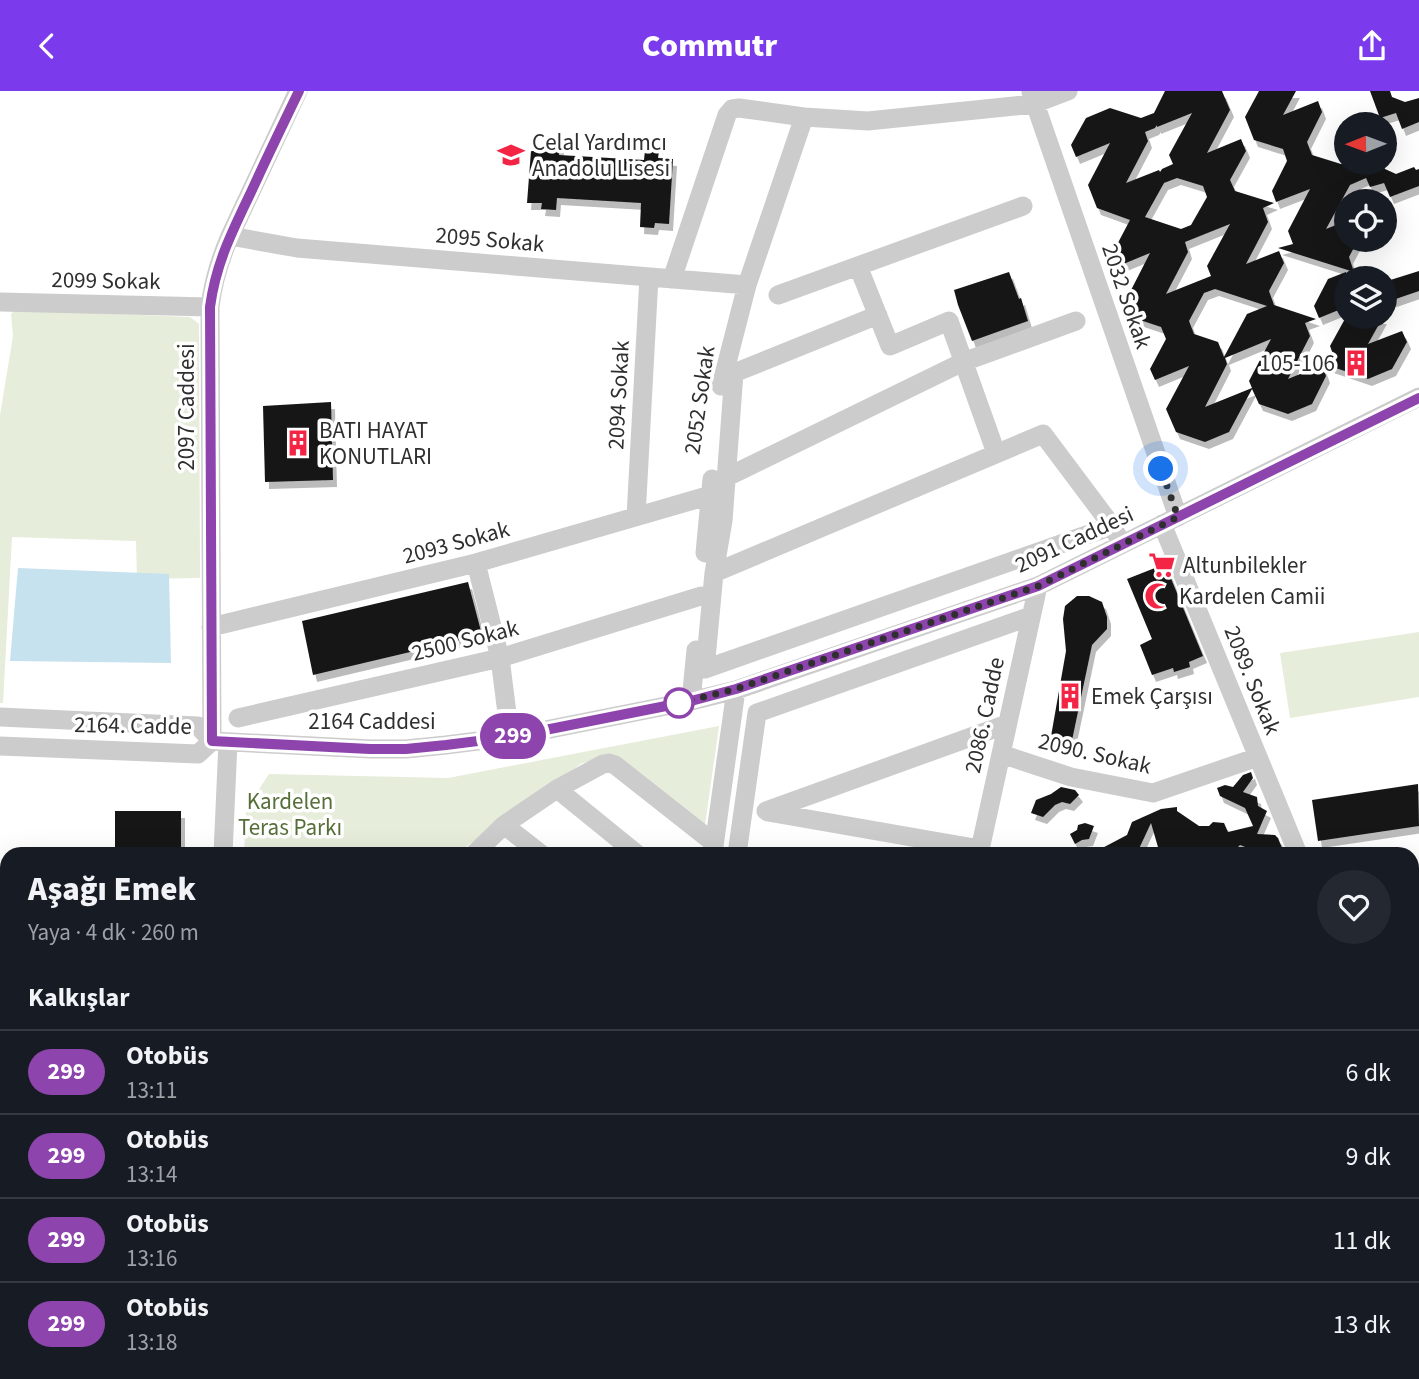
<!DOCTYPE html>
<html lang="tr">
<meta charset="utf-8">
<style>
body{margin:0;font-family:"Source Sans 3",sans-serif;background:#242831;color:#f1f3f6;height:100vh;display:flex;flex-direction:column;font-size:26px;white-space:nowrap}
*{box-sizing:border-box;margin:0}
p{font-size:23px;color:#9ea1a6}
.icon{flex:none;width:38px;height:38px;fill:none;stroke:currentColor;stroke-width:2;stroke-linecap:round;stroke-linejoin:round}
.map{position:relative;flex:1;overflow:hidden}
.sheet{position:absolute;left:0px;top:756px;width:1419px;height:532px;display:flex;flex-direction:column;background:#171b24;border-radius:21px 21px 0 0;box-shadow:0 7px 28px #0002}
.sheet>*{flex:none}
.badge{padding:0 14px;border-radius:23px;font-size:24px;line-height:46px}
.needle{width:46px;rotate:269deg}
.buttons{position:absolute;left:1334px;top:21px;display:grid;gap:14px}
.buttons a{display:grid;place-items:center;width:63px;height:63px;border-radius:50%;background:#171b24;box-shadow:0 7px 28px #0002;font-size:35px}
.you{position:absolute;width:35px;height:35px;margin:-18px;border:5px solid #fff;border-radius:50%;background:#1a73e8;box-shadow:0 0 0 10px #1a73e833}
.map>.badge{position:absolute;translate:-50% -50%;box-shadow:0 0 0 4px #fff}
h2{padding:0 28px;font-size:26px;line-height:63px}
.round{display:grid;place-items:center;flex:none;width:74px;height:74px;border-radius:37px;background:#242831}
.headline{display:flex;align-items:center;justify-content:space-between;height:119px;padding:0 28px}
h1{font-size:33px;font-weight:800;line-height:52px}
ul{padding:0;list-style:none}
li{display:flex;align-items:center;gap:21px;height:84px;padding:0 28px;border-top:2px solid #363941}
li div{flex:1}
li b{display:block;font-size:26px}
li em{font-style:normal}
li .badge{min-width:77px;font-weight:700;text-align:center}
header{display:flex;justify-content:space-between;align-items:center;height:91px;padding:0 28px;background:#7c3aed;color:#fff;font-size:32px;font-weight:800}
.map>svg:first-child{display:block}
</style>
<header><svg class="icon" aria-label="back" viewBox="0 0 24 24"><path d="M15 5l-7 7 7 7"/></svg>Commutr<svg class="icon" aria-label="share" viewBox="0 0 24 24"><path d="M12 15V3M7 8l5-5 5 5M5 13v7h14v-7"/></svg></header>
<div class="map">
<svg width="1419" height="1288" viewBox="0 0 1419 1288">
<defs>
<filter id="shadow"><feDropShadow dx="4" dy="7" stdDeviation="0" flood-color="#0004"/></filter>
</defs>
<rect width="100%" height="100%" fill="#fff"/>
<path fill="#e6eddb" d="M18,219l172,7 9,7 1,254 -63,1 -1,-38 -124,-4 -9,166h-3v-288l13,-79 -2,-22 3,-3z
M1419,541v65l-129,21 -10,-65z
M719,635l-14,99 -94,-67 -29,5 -119,86 -3,5h-216l2,-45 23,-35 179,4z"/>
<path fill="#c6e2ee" d="M18,477l151,6 2,89 -161,-2z"/>
<path fill="#161616" fill-rule="evenodd" filter="url(#shadow)" d="M1165,0h57l8,19 -23,43 34,-14 5,12 -16,29 5,11 39,12 -11,5 5,14 -22,42 33,-13 5,12 -15,28 5,14 42,14 -11,4 5,13 -22,43 34,-14 4,11 -14,28 -24,10 -29,-10 -7,-15 -23,43 -24,10 -29,-10 -10,-23 23,-43 -34,14 -5,-11 16,-30 -5,-12 -24,-8 -9,-23 22,-43 -34,14 -5,-11 19,-36 -33,-12 -9,-23 22,-42 -34,14 -5,-12 15,-27 24,-10 31,10 13,-5zM1192,22l-23,42 4,9 -11,5 -2,3 -1,-2 -33,13 22,-42 -3,-9 10,-4 2,-3v2zM1177,87l26,8 4,11 -16,28 -10,4 -36,-12 19,-34zM1230,133l-23,42 4,10 -45,18 22,-42 -3,-10zM1215,198l52,17 -20,8 -23,43 -6,-15 -24,-8 -5,-13 15,-28zM1271,248l-22,42 3,7 -47,19 22,-43 -2,-6z
M1259,0h37l-13,24 35,-14 4,11 -15,30 5,13 29,9 41,-1 3,6 11,5 18,-7 2,3 3,-1v17l-29,11 -6,-14 -14,4 -4,-9 -16,7 -24,44 20,-8v19h12l-9,17 5,15 -76,-24 15,-4 -5,-13 22,-42 -34,13 -4,-11 15,-30 -4,-12 -29,-9 -9,-23z
M1370,0h20l2,6 13,5 14,-4v24l-17,7 -6,-16 -16,5z
M545,53l15,1 -1,10 85,5 1,-10 14,1 -1,7 15,1 -4,65 -14,-1 -1,5 -14,-1 1,-24 -84,-5 -1,12 -15,-1 1,-6h-15l4,-52h14z
M1419,180v20l-35,12v-21z
M1009,181l10,27 2,-1 7,23 -56,20 -14,-36 -4,-15z
M1346,181v35l-27,11 -5,-12 14,-27z
M1346,226h37l-15,27 34,-13 5,11 -15,27 -24,10 -44,-15 11,-4 -5,-14z
M331,311l2,78 -68,2 -2,-76z
M1165,473l38,92 -14,6 1,5 -16,5 -1,-4 -21,7 -12,-30 12,-6 -25,-60z
M468,491l14,53 -169,40 -11,-54z
M1077,505h12l13,6 5,15v12l-15,16 -21,100 -21,-3 16,-91 -3,-32 2,-13z
M1251,681l2,6 -10,14 14,5 1,9 9,5 -10,23 18,1 3,3 4,10 -1,6h-18l-23,-9 -9,9h-71l-9,-31 -14,30 -14,-5 -1,6h-31l36,-19 5,-13 29,-13 16,-2v4l22,15h10l4,-4 11,1 4,9 25,-6 -8,-18 -25,-12 -3,-8 8,-3 8,2 10,-12z
M1418,693l1,42 -101,15 -6,-41z
M1061,696l14,3 4,5 -9,9 -8,-2 -7,3 -12,12 -12,-4 5,-13 15,-6z
M115,720h66v43h-46v-5h-20z
M1085,732l9,3 -5,13 -7,1 -7,4 -5,-10 7,-4 1,-5z"/>
<g fill="none" stroke-linecap="round" stroke-linejoin="round">
<path stroke="#ccc" stroke-width="19" d="M1031,1l147,425
M230,145l67,12 450,37
M858,175l32,80 59,-25 47,132
M672,188l55,-164 5,-6 7,-1 65,9 64,4 166,-17 34,-13
M778,204l245,-89
M0,211l210,5
M878,224l-144,58 -11,148 -9,52 -9,96 407,-143
M721,295l26,-101 57,-168
M725,387l238,-116 113,-41
M636,426l13,-240
M1162,433l136,330
M705,462l7,-74
M476,472l24,95 10,79
M714,482l329,-139 69,92 6,11
M211,536l265,-64 235,-68
M691,610l5,-51
M0,626l198,9 14,15
M238,627l262,-60 201,-62
M212,650l159,8h35l40,-4 64,-8 181,-36 45,-11 302,-104 381,-189
M212,650l-2,-434c3,-26 10,-48 20,-71l68,-145
M0,655l198,8 14,-13
M1001,663l70,23 82,16 105,-36
M557,698l80,65
M766,720l241,-87
M768,721l212,37
M504,734l37,29
M713,762l23,-163
M223,763l5,-112
M474,763l30,-29 53,-36 46,-25 6,-1 6,2 99,78
M737,763l20,-141 274,-97
M979,763l59,-268
M1412,804l7,-3
M1412,1254l7,-82
M1412,1277l7,-2
M430,1281l9,7
M530,1281l9,7
M625,1281l9,7
M926,1281v7
M199,1288v-7
M1012,1288v-7
M1136,1288l20,-7
M1173,1288v-7
M1282,1288v-7
M1305,1288l19,-7
M1383,1288l19,-7"/>
</g>
<g fill="none" stroke-linecap="round" stroke-linejoin="round">
<g stroke="#fff" stroke-width="16">
<path id="line" d="M299,0c-16,33 -32,66 -47,99 -19,40 -36,72 -42,117l2,434 158,8h36l40,-4 64,-8 181,-36 45,-12 302,-103 381,-188"/>
</g>
<use href="#line" stroke="#8e44ad" stroke-width="10"/>
<path stroke="#2f2f2f" stroke-width="7" stroke-dasharray="0 12.6" d="M679,612l57,-14 302,-103 140,-69 -17,-48"/>
</g>
<defs>
<g id="school-bare" transform="scale(2.1)"><path d="M0-5L7-2L0 1L-7-2ZM-4 1L0 2.5L4 1V4Q0 6-4 4Z" fill="#f32444" stroke="#fff" stroke-width="2.5" paint-order="stroke"/></g>
<g id="building-bare" transform="scale(2.1)"><path d="M-4-6H4V6H1V3H-1V6H-4ZM-2.5-4.3h1.7v1.8h-1.7ZM.8-4.3h1.7v1.8H.8ZM-2.5-1h1.7V.8h-1.7ZM.8-1h1.7V.8H.8Z" fill="#f32444" stroke="#fff" stroke-width="2.5" paint-order="stroke"/></g>
<g id="supermarket-bare" transform="scale(2.1)"><path d="M-6-5.5h2.5l.6 2H6L4.5 2H-2.5L-4.4-4H-6ZM-1.5 3.2a1.3 1.3 0 1 0 .1 0ZM3 3.2a1.3 1.3 0 1 0 .1 0Z" fill="#f32444" stroke="#fff" stroke-width="2.5" paint-order="stroke"/></g>
<g id="mosque-bare" transform="scale(2.1)"><path d="M3.5-4.9A6 6 0 1 0 3.5 4.9A5 5 0 1 1 3.5-4.9Z" fill="#f32444" stroke="#fff" stroke-width="2.5" paint-order="stroke"/></g>
</defs>
<g fill-rule="evenodd">
<use href="#school-bare" x="511" y="64"/>
<use href="#building-bare" x="1356" y="272"/>
<use href="#building-bare" x="298" y="352"/>
<use href="#supermarket-bare" x="1162" y="474"/>
<use href="#mosque-bare" x="1158" y="505"/>
<use href="#building-bare" x="1070" y="605"/>
</g>
<circle fill="#fff" stroke="#8e44ad" stroke-width="3.5" cx="679" cy="612" r="14"/>
<g text-anchor="middle" stroke-width="7" stroke-linejoin="round" paint-order="stroke">
<g font-size="23" fill="#2f2f2f" stroke="#fff" text-anchor="start">
<text x="532" y="59">Celal Yardımcı<tspan x="532" dy="26">Anadolu Lisesi</tspan></text>
<text x="1335" y="280" text-anchor="end">105-106</text>
<text x="319" y="347">BATI HAYAT<tspan x="319" dy="26">KONUTLARI</tspan></text>
<text x="1183" y="482">Altunbilekler</text>
<text x="1179" y="513">Kardelen Camii</text>
<text x="1091" y="613">Emek Çarşısı</text>
</g>
<g font-size="23" fill="#2f2f2f" stroke="#fff">
<text transform="translate(490 148) rotate(5)" y="8">2095 Sokak</text>
<text transform="translate(106 189) rotate(1)" y="8">2099 Sokak</text>
<text transform="translate(1127 205) rotate(71)" y="8">2032 Sokak</text>
<text transform="translate(618 304) rotate(-87)" y="8">2094 Sokak</text>
<text transform="translate(699 309) rotate(-82)" y="8">2052 Sokak</text>
<text transform="translate(186 316) rotate(-90)" y="8">2097 Caddesi</text>
<text transform="translate(1074 448) rotate(-25)" y="8">2091 Caddesi</text>
<text transform="translate(456 451) rotate(-15)" y="8">2093 Sokak</text>
<text transform="translate(465 549) rotate(-14)" y="8">2500 Sokak</text>
<text transform="translate(1253 589) rotate(68)" y="8">2089. Sokak</text>
<text transform="translate(984 624) rotate(-78)" y="8">2086. Cadde</text>
<text x="372" y="638">2164 Caddesi</text>
<text transform="translate(133 634) rotate(1)" y="8">2164. Cadde</text>
<text transform="translate(1095 662) rotate(13)" y="8">2090. Sokak</text>
</g>
<g font-size="23" fill="#566e38" stroke="#fff">
<text x="290" y="718">Kardelen<tspan x="290" dy="26">Teras Parkı</tspan></text>
</g>
</g>
</svg>
<div class="buttons">
<a><svg class="needle" viewBox="-14 -14 28 28"><path d="M0-13l5 13h-10z" fill="#e53935"/><path d="M0 13l5-13h-10z" fill="#9ea1a6"/></svg></a>
<a><svg class="icon" aria-label="locate" viewBox="0 0 24 24"><circle cx="12" cy="12" r="6"/><path d="M12 2v4M12 18v4M2 12h4M18 12h4"/></svg></a>
<a><svg class="icon" aria-label="layers" viewBox="0 0 24 24"><path d="M12 4l9 5-9 5-9-5zM3 14l9 5 9-5"/></svg></a>
</div>
<div class="you" style="left:1161px;top:378px"></div>
<b class="badge" style="left:513px;top:645px;background:#8e44ad;color:#fff">299</b>
<section class="sheet">
<div class="headline"><div><h1>Aşağı Emek</h1><p>Yaya · 4 dk · 260 m</p></div><a class="round"><svg class="icon" aria-label="heart" viewBox="0 0 24 24"><path d="M12 20l-8-8c-3-5 5-10 8-4 3-6 11-1 8 4z"/></svg></a></div>
<h2>Kalkışlar</h2>
<ul>
<li><span class="badge" style="background:#8e44ad;color:#fff">299</span><div><b>Otobüs</b><p>13:11</p></div><em>6 dk</em></li>
<li><span class="badge" style="background:#8e44ad;color:#fff">299</span><div><b>Otobüs</b><p>13:14</p></div><em>9 dk</em></li>
<li><span class="badge" style="background:#8e44ad;color:#fff">299</span><div><b>Otobüs</b><p>13:16</p></div><em>11 dk</em></li>
<li><span class="badge" style="background:#8e44ad;color:#fff">299</span><div><b>Otobüs</b><p>13:18</p></div><em>13 dk</em></li>
</ul>
</section>
</div>
